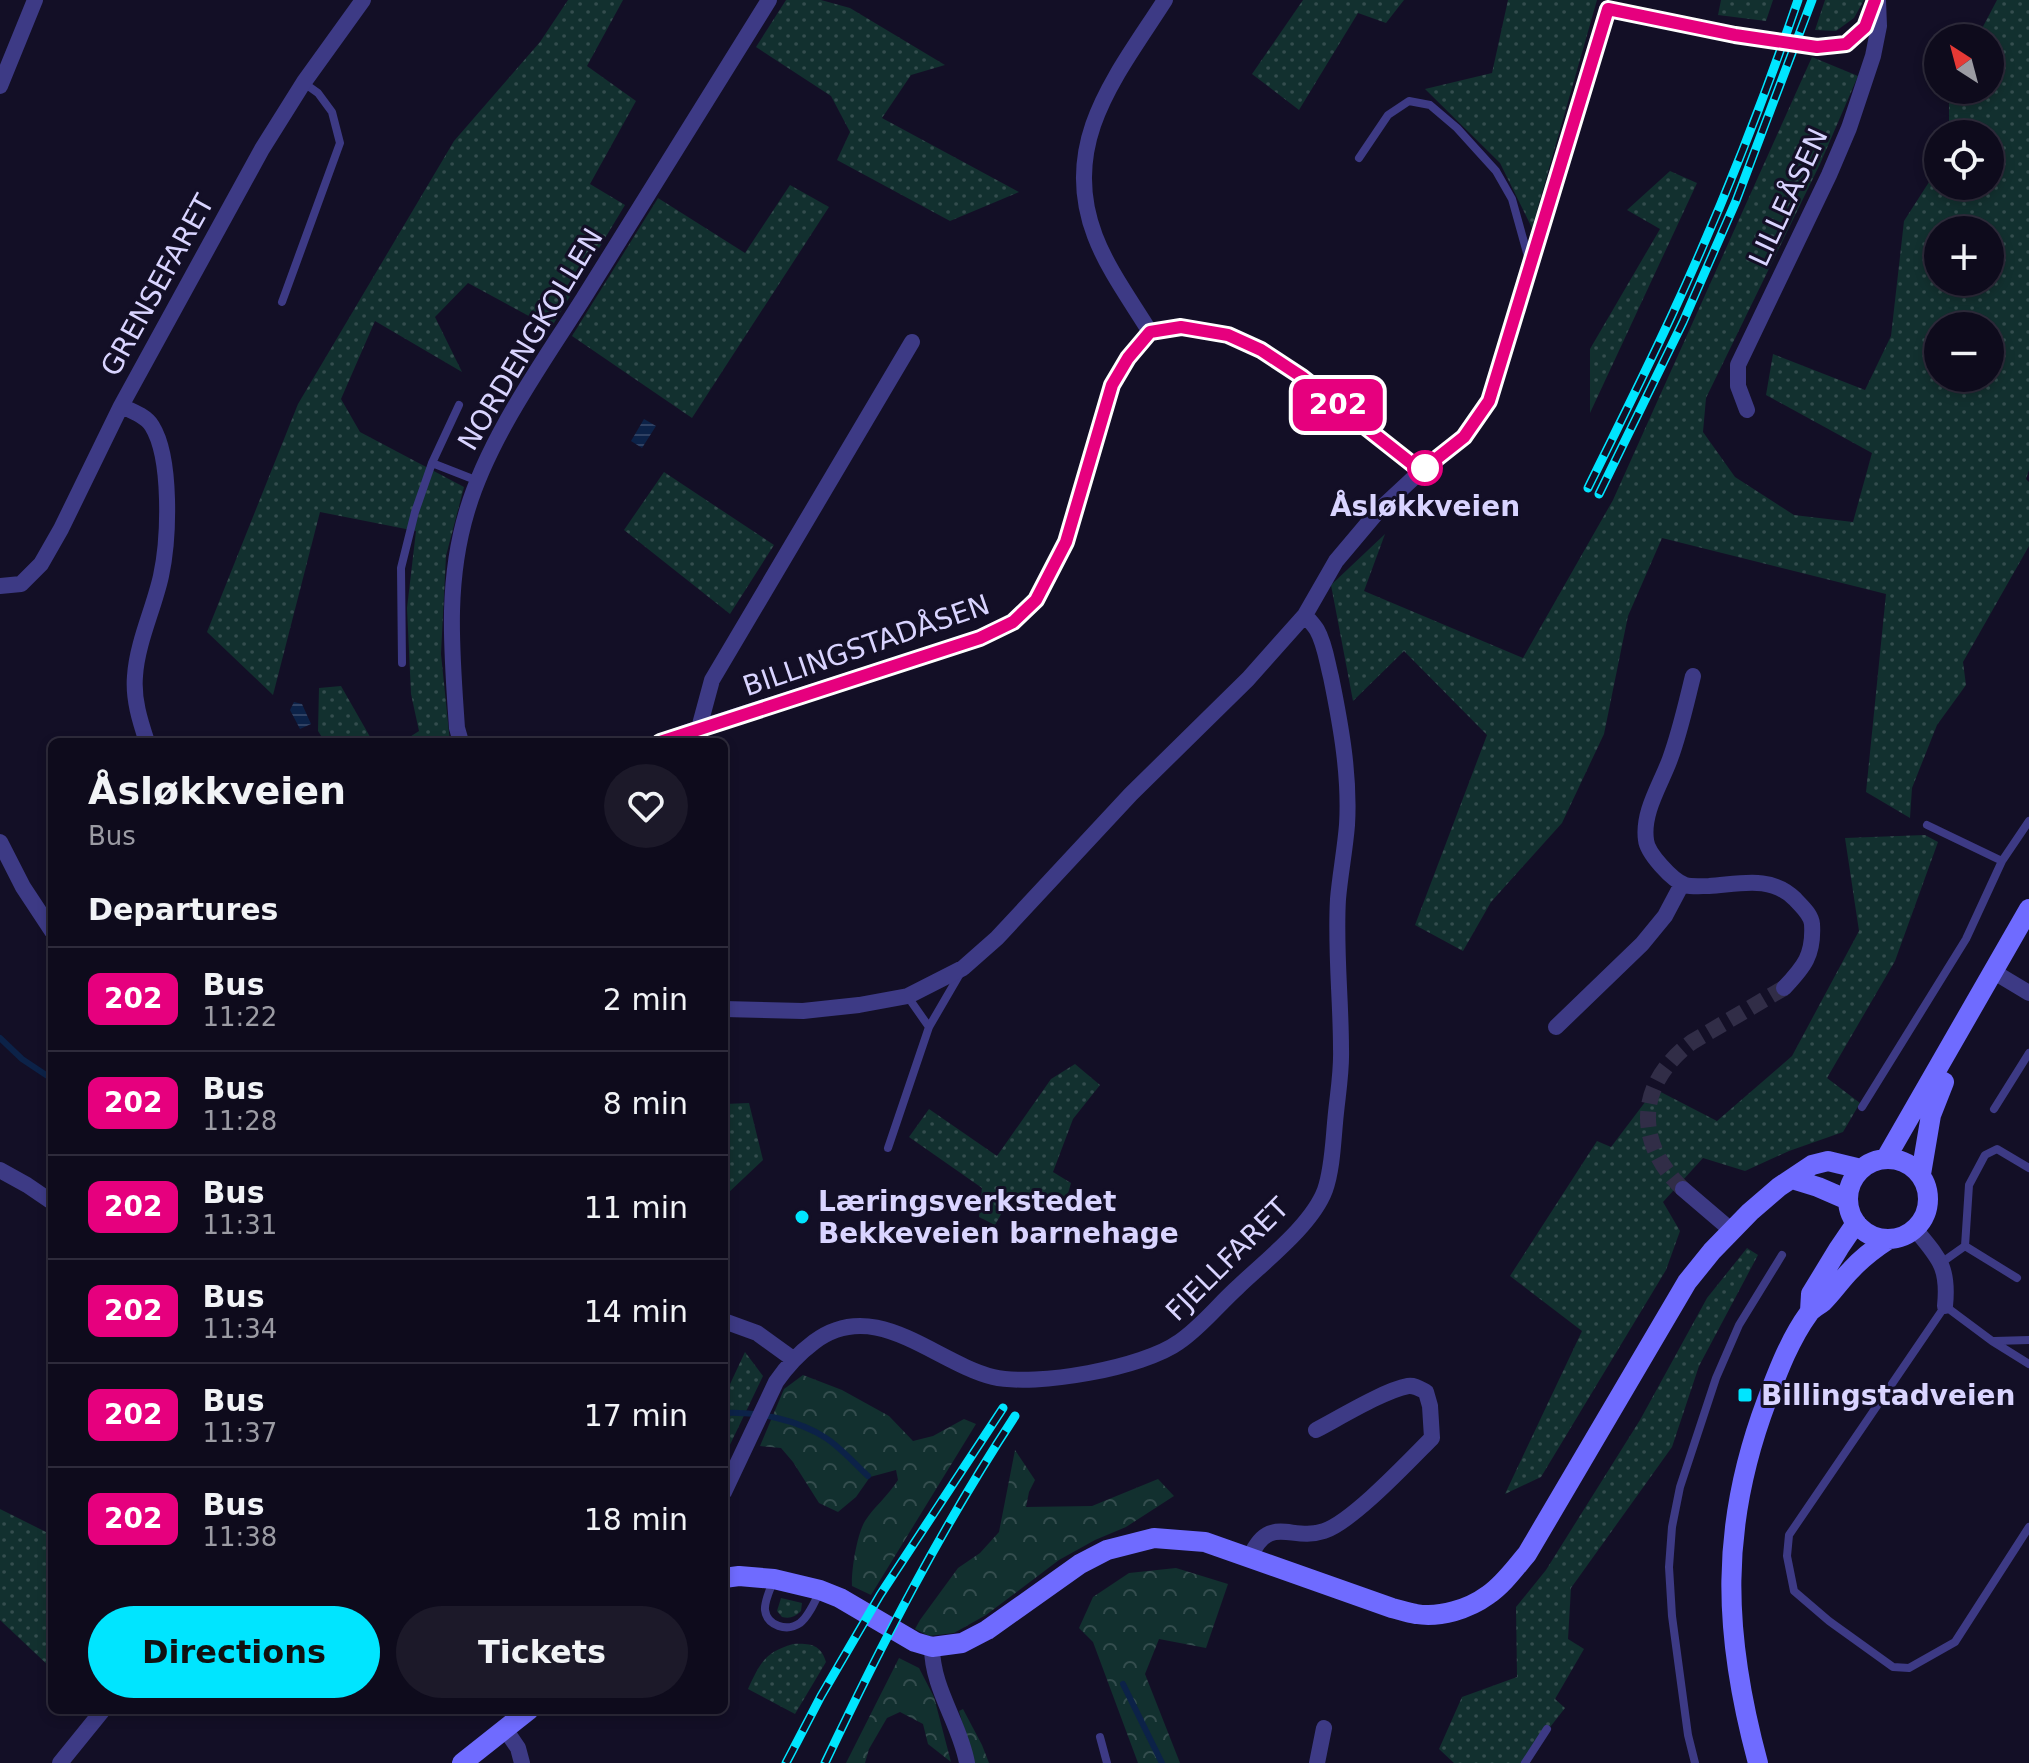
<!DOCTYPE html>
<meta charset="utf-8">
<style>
body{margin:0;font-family:"DejaVu Sans",sans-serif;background:#1c1929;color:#f1f3f6;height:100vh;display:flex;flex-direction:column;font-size:30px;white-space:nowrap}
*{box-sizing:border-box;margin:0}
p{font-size:26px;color:#9b9ba3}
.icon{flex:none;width:44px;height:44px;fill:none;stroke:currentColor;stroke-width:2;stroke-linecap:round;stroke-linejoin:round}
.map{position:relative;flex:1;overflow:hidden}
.sheet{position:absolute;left:48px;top:738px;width:680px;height:976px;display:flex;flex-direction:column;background:#0e0b1c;border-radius:12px;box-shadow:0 4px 12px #0003,0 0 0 2px #2e2b3b}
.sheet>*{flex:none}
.badge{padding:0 16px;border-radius:12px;font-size:28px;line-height:52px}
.needle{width:52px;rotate:324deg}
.controls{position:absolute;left:1924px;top:24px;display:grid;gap:16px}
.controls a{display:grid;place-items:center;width:80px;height:80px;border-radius:50%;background:#0e0b1c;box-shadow:0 4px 12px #0003,0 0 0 2px #2e2b3b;font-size:40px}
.map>.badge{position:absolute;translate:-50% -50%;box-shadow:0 0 0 4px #fff}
h2{padding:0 40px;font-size:30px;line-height:72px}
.round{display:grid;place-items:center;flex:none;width:84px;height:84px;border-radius:42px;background:#1c1929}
.headline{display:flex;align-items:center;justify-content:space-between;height:136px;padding:0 40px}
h1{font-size:38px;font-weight:700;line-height:60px}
.button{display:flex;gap:16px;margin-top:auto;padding:16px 40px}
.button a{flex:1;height:92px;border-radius:48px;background:#00e5ff;color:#111;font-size:32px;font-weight:700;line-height:92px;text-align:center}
.button a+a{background:#1c1929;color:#f1f3f6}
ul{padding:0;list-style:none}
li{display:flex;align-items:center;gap:24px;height:104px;padding:0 40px;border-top:2px solid #2e2b3b}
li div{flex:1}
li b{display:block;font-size:30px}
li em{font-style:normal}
li .badge{min-width:88px;font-weight:700;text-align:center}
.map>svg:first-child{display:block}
</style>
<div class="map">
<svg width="2029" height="1763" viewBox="0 0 2029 1763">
<defs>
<pattern id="grass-dots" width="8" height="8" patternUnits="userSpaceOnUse" patternTransform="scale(2)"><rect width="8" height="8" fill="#12302f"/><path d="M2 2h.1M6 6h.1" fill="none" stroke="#344d4e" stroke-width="1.8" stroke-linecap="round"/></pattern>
<pattern id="forest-crowns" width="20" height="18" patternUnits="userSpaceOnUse" patternTransform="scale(2)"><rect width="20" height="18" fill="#12302f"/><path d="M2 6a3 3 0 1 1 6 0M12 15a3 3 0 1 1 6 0" fill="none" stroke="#344d4e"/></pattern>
<pattern id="water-rules" width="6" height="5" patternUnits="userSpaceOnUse" patternTransform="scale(2)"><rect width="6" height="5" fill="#0c2248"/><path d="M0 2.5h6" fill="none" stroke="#2f4163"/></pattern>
</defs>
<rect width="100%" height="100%" fill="#130f26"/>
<path fill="url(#grass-dots)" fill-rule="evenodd" d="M568,0h55l-36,66 49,35 -46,83 35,21 -74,123 -83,-45 -33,34 27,55 -87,-51 -34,78 19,33 104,55 -18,69 -5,98 9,88h-48l17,-11 -8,-37 -4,-86 9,-77 -96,-19 -47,183 -66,-63 91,-228 156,-263 86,-99z
M786,0h35l29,8 95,57 -34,10 -29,43 137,74 -69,29 -113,-61 13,-28 -19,-36 -75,-49z
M1303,0h101l-18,23 -28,-10 -59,97 -47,-36z
M1508,0h89l-65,228 -32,-65 -75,-74 67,-16z
M1721,0h52l-7,21 -48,-6z
M1825,0h39l-10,18 -18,13 -21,-1z
M1997,0h32v470l-3,9 3,3v64l-66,116 3,23 -29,40 -25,63 -2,30 -44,-26 20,-198 -224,-56 -34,78 -24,118 -42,89 -71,79 -28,49 -48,-26 72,-190 -83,-84 -51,50 -22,-116 54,-51 -21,57 159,67 90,-158 199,-443 46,19 -38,88 -114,234 -3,34 32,45 59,38 59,7 19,-69 -106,-58 7,-41 92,36 26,-54 13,-115 34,-53v18h52v-52h-41v-44h41v-52h-13zM1938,230h52v52h-52zM1938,326h52v52h-52z
M1670,171l27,12 -107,230v-64l70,-120 -33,-19z
M790,185l39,22 -137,211 -120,-82 86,-138 87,55z
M664,472l110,73 -44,69 -106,-84z
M341,686l32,56h-48l-7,-11 1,-43z
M1925,835l13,7 -43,119 -68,117 33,25 -17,29 -54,19 -44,20 -42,-13 -40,44 17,29 -14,39 -125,207 -36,17 77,-163 -72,-55 87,-135 14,6 44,-58 62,32 75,-65 67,-125 -14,-93z
M1075,1064l25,21 -27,34 -20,53 18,11 -8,28 -50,-18 -18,32 -16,-8 3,-29 -73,-51 20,-28 68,47 54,-77z
M749,1103l14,57 -36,34 -3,1v-91z
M1747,1248l11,7 -59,111 -27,81 -101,141 -3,51 16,10 -29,50 10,9 -43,55h-68l-15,-14 23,-52 55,-20 -1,-70 30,-37 94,-150 67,-122z
M745,1352l18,24 -36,75 -3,-3v-51z
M0,1509l52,26v134l-52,-49z
M781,1598l21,5 -1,8c-6,6 -11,8 -19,6l-5,-6z
M793,1644c18,-1 28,1 33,18l-31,52 -47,-25c12,-26 17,-37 45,-45z"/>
<path fill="url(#forest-crowns)" d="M803,1375l39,15 47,26 24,25 20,-5 31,-17 12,5 -105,171 -19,-9c-1,-15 5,-52 13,-65 8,-13 23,-25 33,-41l-2,-10 -26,7 -14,20 -18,15 -19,-9 -26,-41 -12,-14 -21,-2 24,-57z
M1015,1450l20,30 -6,12 -3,15 66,-1 66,-27 16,17 -48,31 -31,13 -36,20 -73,55 -32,18 -25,3 -14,-7 5,-9 38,-52 22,-15 19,-21z
M1176,1568l52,16 -22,64 -47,-9 -14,35 35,89h-42l-45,-121 -14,-14 14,-31 36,-24z
M899,1658l20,10 15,29 17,65 -23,-18 -5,-20 -23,-12 -13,6 -18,31 -4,14h-19z
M963,1709l19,36 7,18h-15l-15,-52z"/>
<path fill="url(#water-rules)" d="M644,419l12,7 -14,22 -11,-7z
M294,702l8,2 9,20 -11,5 -10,-19z"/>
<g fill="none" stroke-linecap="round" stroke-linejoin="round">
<path stroke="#0c2248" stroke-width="6" d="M0,1038l22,21 30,20
M724,1413c33,-2 74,7 102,25 15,10 29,26 42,38
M1123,1684l39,79"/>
<path stroke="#312d47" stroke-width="16" stroke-dasharray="16 8" stroke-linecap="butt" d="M1683,1189c-50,-48 -46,-106 9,-147l92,-54"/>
<path stroke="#3d3a85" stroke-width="8" d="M1359,158l29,-43 21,-14 21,4 27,23 39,43 16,28 17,61
M282,302l58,-159 -8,-31 -14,-19 -14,-10
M432,463l27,-58
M402,663l-1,-95 14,-56 17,-49 46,18
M1927,825l75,36
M908,997l21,30
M1862,1107l104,-168 36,-78 27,-40
M1994,1109l35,-56
M888,1148l41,-121 32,-55
M1965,1246l52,32
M1941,1263l24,-17 4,-61 16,-30 12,-6 32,19
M1994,1341l35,-1
M2029,1364l-37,-23 -47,-35 -156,229 -2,21 7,35 35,30 64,46 16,1 46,-26 74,-115
M774,1579c-3,9 -10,22 -9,31 2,16 22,22 35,13 9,-7 15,-22 20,-32
M1100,1737l7,26
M1525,1763l22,-34
M1695,1763l-7,-28 -16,-119 -3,-49 3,-40 8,-40 36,-109 23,-53 43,-70"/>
<path stroke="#3d3a85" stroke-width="16" d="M1817,47l29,-3 19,-17 9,-25
M0,86l35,-86
M1150,332c-19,-31 -42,-62 -55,-96 -36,-94 22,-161 70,-236
M121,406c11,5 25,10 31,20 20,32 17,113 9,150 -7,32 -24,67 -26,100 -2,23 5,45 12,66
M1747,410l-9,-24v-21l91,-190 20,-47 24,-72 6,-30 -1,-26
M0,586l21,-2 20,-20 20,-35 60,-123 141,-257 42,-67 59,-82
M1693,676c-7,28 -13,56 -23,83 -9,25 -28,53 -24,81 1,13 26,40 39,45 7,2 16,1 24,1 31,-2 62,-11 86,13 7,8 16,15 17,25 2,31 -8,43 -28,64
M699,728l13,-48 200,-338
M461,742l-4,-14c-5,-75 -12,-144 10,-217 22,-74 75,-147 116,-212 62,-100 124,-200 186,-299
M660,742l39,-14 281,-90 33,-16 23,-22 30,-58 46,-157 16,-27 22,-26 31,-5 47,8 33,15 41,27 119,94
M0,842l23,45 29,44
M1994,972l35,21
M724,1009l79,2 56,-6 49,-9 55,-28 34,-30 134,-144 117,-115 57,-64 31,-54 43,-51 42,-39 43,-34 25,-36 119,-392 127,26
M1556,1027l86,-83 23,-28 17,-32
M0,1170l27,15 25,17
M1683,1189l48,41
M1915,1229c24,29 34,38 30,77
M724,1321l33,12 36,26
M724,1492l52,-110c11,-16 22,-28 38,-40 61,-46 120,20 179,35 43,10 150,-9 186,-35 22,-15 39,-37 59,-55 27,-26 74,-62 87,-97 7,-20 8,-45 10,-67 2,-25 7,-50 6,-74 0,-50 -6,-100 -3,-150 2,-24 7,-49 9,-74 3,-49 -6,-99 -16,-148 -4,-15 -6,-33 -14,-47 -3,-5 -8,-10 -12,-15
M1250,1557c20,-44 41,-15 74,-26 28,-9 85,-70 108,-93l-2,-32 -4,-14c-6,-3 -11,-7 -18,-6 -23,4 -69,32 -92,44
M932,1647c0,42 28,76 35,116
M505,1729l13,19 4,15
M60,1763l43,-53
M1317,1763l7,-35"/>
<path stroke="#6f6bff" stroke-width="20" d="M1886,1158l143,-249
M1848 1199a40 40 0 1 1 80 0a40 40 0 1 1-80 0Z
M1921,1174l10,-59 13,-33
M1792,1179l26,8 30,13
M1810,1311l1,-17 28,-46 17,-25
M724,1578l15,-2 35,3 46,11 20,8 75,44 17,5 30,-4 25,-13 93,-66 27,-14 47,-12 51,4 187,66c8,2 16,5 24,6 24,4 53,-5 72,-19 15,-10 27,-27 39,-41l160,-272 25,-31 38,-39 29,-25 33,-22 16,-4 33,8
M462,1763l67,-53
M1758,1763c-35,-129 -39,-236 9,-363 11,-29 23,-61 42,-87 4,-5 9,-7 14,-11 10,-10 18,-22 28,-32 11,-12 24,-22 38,-31"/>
<g stroke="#00e5ff" stroke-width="9">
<path id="rail" d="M1588,488c28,-57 56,-113 83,-171 48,-103 90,-209 127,-317
M1599,494l84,-172 53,-121 76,-201
M786,1763l35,-67 59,-101 123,-187
M825,1763c57,-120 117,-236 190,-347"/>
</g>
<use href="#rail" stroke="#130f26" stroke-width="6" stroke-dasharray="18" stroke-linecap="butt"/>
<path stroke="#3d3a85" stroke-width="16" d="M1735,35l82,12"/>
</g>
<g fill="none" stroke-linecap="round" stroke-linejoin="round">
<g stroke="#fff" stroke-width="18">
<path id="line" d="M660,742l320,-104 33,-16 23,-22 30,-58 46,-157 16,-27 22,-26 31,-5 47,8 33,15 41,27 119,94 43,-34 25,-36 119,-392 127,26 82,12 29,-3 19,-17 10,-27"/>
</g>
<use href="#line" stroke="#e6007e" stroke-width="12"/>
</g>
<circle fill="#fff" stroke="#e6007e" stroke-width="4" cx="1425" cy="468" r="16"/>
<g fill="#00e5ff" stroke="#130f26" stroke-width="3">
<circle cx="802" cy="1217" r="8"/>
<rect x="1737" y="1387" width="16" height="16" rx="4"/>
</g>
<g text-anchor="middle" stroke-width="6" stroke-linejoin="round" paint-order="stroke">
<g font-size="28" fill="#d9d4ff" stroke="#130f26">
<text transform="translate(1788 197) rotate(-65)" y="10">LILLEÅSEN</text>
<text transform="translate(157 285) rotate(-61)" y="10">GRENSEFARET</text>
<text transform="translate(530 339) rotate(-59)" y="10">NORDENGKOLLEN</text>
<text transform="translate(866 645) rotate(-19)" y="10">BILLINGSTADÅSEN</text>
<text transform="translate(1227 1259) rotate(-45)" y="10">FJELLFARET</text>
</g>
<g font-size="28" font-weight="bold" fill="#d9d4ff" stroke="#130f26">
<text x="1425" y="516">Åsløkkveien</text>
</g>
<g font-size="28" font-weight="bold" fill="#d9d4ff" stroke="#130f26" text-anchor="start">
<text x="818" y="1211">Læringsverkstedet<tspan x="818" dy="32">Bekkeveien barnehage</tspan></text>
<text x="1761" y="1405">Billingstadveien</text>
</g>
</g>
</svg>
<div class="controls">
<a><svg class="needle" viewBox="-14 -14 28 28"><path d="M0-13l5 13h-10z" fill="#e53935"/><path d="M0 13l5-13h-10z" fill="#9b9ba3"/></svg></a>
<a><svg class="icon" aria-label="locate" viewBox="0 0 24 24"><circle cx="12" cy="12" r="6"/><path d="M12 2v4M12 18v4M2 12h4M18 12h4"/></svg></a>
<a>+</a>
<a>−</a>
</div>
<b class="badge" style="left:1338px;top:405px;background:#e6007e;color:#fff">202</b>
<section class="sheet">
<div class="headline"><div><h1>Åsløkkveien</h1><p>Bus</p></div><a class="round"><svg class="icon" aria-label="heart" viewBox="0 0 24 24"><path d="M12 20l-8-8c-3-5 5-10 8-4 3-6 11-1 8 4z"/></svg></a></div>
<h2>Departures</h2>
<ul>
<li><span class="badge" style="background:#e6007e;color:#fff">202</span><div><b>Bus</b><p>11:22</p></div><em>2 min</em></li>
<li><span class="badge" style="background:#e6007e;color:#fff">202</span><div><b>Bus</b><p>11:28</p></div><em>8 min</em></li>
<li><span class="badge" style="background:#e6007e;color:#fff">202</span><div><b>Bus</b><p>11:31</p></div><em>11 min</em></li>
<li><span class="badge" style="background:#e6007e;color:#fff">202</span><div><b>Bus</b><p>11:34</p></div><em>14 min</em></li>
<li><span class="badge" style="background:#e6007e;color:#fff">202</span><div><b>Bus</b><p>11:37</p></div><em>17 min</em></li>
<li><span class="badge" style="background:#e6007e;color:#fff">202</span><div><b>Bus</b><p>11:38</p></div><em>18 min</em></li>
</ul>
<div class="button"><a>Directions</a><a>Tickets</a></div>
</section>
</div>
